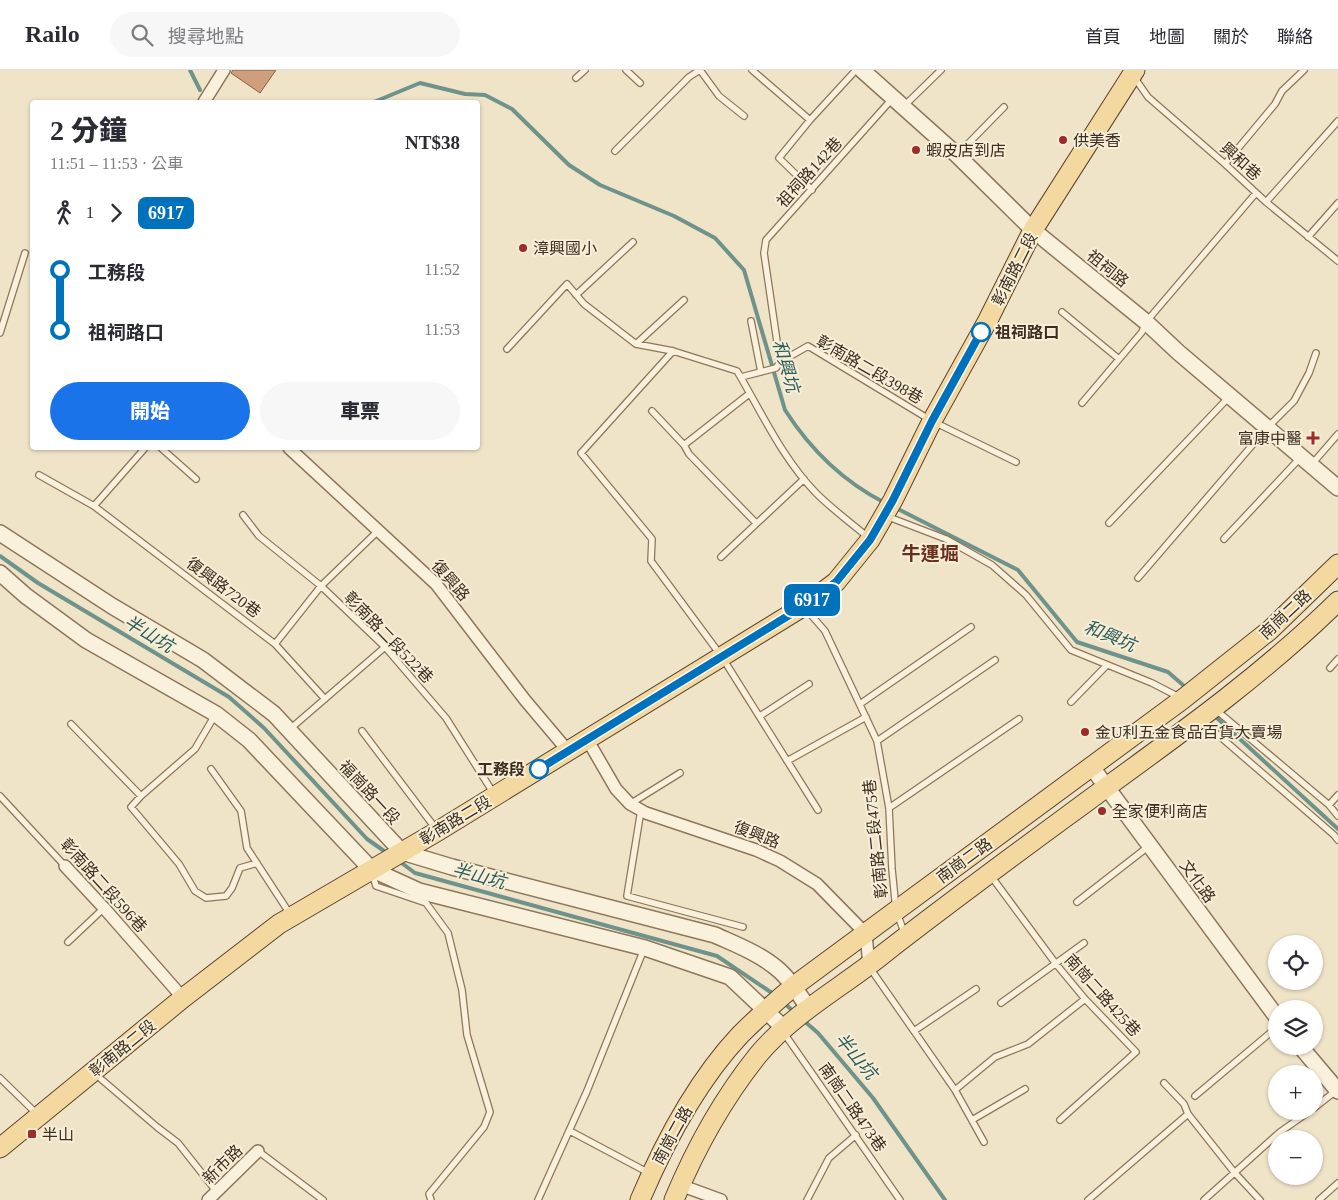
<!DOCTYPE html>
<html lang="zh-TW">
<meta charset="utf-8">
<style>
body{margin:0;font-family:"Times New Roman","Noto Sans TC",serif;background:#f7f7f7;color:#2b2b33;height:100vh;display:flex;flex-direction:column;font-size:19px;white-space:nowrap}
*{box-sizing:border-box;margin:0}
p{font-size:16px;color:#7c7c81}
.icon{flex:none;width:28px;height:28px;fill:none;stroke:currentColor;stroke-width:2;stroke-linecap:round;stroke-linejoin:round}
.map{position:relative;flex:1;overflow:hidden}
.side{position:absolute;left:30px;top:30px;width:450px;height:350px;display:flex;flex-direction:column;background:#fff;border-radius:5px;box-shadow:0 1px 4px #0004}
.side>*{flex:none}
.badge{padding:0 10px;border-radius:8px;font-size:18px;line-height:32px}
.controls{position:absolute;left:1268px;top:865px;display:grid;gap:10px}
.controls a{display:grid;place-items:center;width:55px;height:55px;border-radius:50%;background:#fff;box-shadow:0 1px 4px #0004;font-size:25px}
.map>.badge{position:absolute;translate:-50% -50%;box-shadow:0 0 0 2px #fff}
.legs{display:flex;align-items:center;gap:8px;height:55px;padding:0 20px;font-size:16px}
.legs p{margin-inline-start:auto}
.summary{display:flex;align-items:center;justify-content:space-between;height:85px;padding:0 20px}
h1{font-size:28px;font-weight:800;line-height:38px}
.cta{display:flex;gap:10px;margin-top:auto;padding:10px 20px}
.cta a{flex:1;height:58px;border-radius:30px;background:#1a73e8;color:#fff;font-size:20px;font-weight:800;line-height:58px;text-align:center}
.cta a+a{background:#f7f7f7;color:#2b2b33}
ul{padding:0 20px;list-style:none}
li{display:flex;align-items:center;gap:18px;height:60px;font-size:19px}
li i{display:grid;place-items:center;width:8px;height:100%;margin:0 6px;background:currentColor}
li i::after{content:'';width:12px;height:12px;margin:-6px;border:4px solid;border-radius:50%;background:#fff}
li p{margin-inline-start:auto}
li:first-child i{background:linear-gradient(#0000 50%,currentColor 0)}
li:last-child i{background:linear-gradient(currentColor 50%,#0000 0)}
header{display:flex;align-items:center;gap:30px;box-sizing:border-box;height:70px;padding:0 25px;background:#fff;border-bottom:1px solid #e1e1e2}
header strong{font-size:24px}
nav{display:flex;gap:28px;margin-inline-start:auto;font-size:18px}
.search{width:350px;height:45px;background:#f7f7f7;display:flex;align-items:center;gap:12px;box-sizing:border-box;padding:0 18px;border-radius:28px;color:#7c7c81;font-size:19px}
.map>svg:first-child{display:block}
</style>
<header>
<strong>Railo</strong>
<div class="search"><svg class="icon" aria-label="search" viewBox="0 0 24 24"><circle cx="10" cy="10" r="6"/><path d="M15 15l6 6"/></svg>搜尋地點</div>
<nav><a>首頁</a><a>地圖</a><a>關於</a><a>聯絡</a></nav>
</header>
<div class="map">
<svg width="1338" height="1130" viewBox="0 0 1338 1130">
<rect width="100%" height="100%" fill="#f0e4c8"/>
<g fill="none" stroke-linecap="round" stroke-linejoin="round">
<path stroke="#6f938a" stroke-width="4" d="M190,0l10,20
M374,32l46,-19 45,11 20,1 27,14 57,56 31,20 74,31 41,22 29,32 41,140c25,39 59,72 100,93
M894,437l124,63 59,72 91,30 15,13
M0,486l38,27 191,114 35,31 103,111 20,14
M1217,648l121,111
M399,791l16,12 302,83 58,39
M782,931l12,11
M803,950l15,13 55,65 72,102"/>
</g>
<path fill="#cf9f7d" stroke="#8d5f41" d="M233,0h43l-16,23 -29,-20z"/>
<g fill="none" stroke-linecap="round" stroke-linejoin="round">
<g stroke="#8d765c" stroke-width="8">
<path id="service" d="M626,0l14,13
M700,0l19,26 25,20
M752,0l58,50
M1134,7l14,20 77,67 41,38 72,59
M576,8l9,-8
M903,37l38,-37
M615,81l74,-74 11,-7
M958,84l46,-47
M1225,94l50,-60 7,-13 22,-21
M812,120l-33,-32 31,-38 46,-50
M1266,132l72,-81
M1308,167l30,-34
M576,225l57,-53
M1062,242l57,47
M751,251l10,51
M0,263l25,-80
M636,274l48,-44
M507,279l60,-65 17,20 52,40 37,7 64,20c25,42 45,87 79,122 16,16 35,30 53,45
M673,281l-92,102 71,86 -1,22 71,96 96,153
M780,292l-16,-109 2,-13 126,-141
M741,307l35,-9 4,-6 28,-16 124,75 84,41
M749,324l-65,51 5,9 67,69
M1082,333l60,-71 4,-10 110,-129
M652,341l32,34
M161,378l35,31
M1312,394l26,-30
M39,405l55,31 181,138 46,-58 58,-56
M94,436l51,-58
M243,445l16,21 62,50 64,61 61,71 48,76
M886,446l60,23 46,26 34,30 45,55 81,33 27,14
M1109,453l120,-126
M1224,469l76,-81
M721,487l83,-78
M1138,508l129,-150 27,-27 15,-28 7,-20
M805,538l20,23 52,110 12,67 3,61 4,41 9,25
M275,574l50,55
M1330,598l8,-9
M1071,632l36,-37
M860,634l111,-77
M1215,639l114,96 9,11
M215,645l-20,34 -54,47 -10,11 48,57 16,27 11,7 20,-2 6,-8 8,-20 17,-5
M760,646l49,-32
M1202,651l132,114 4,5
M71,654l70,72
M290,659l95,-82
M362,661l74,98
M877,671l118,-81
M787,691l79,-44
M211,699l30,42 6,37 43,66
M0,726l65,70
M630,734l50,-31
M1329,735l9,-10
M889,738l130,-89
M641,740l-14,86 116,31
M372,803l4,13 50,17 22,30 14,57 5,45 23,77 -6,15 -55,67 2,6
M991,806l65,88 29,35 51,53 -76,68
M1077,832l72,-56
M68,872l36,-34
M870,898l85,122 29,52
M1001,933l83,-60
M785,961l1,5 114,164
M914,961l62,-42
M94,1003l63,54 21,16 38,48
M0,1008l38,37
M1164,1013l20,21 4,10 46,58 26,28
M955,1020l40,-33 33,-13 57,-45
M1195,1026l81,-68
M1314,1038l23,-18
M972,1050l53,-31
M570,1061l79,42
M258,1081l65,49
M538,1130l49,-109 57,-142
M807,1130l22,-42 27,-23
M1088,1130l100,-86
M1204,1130l76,-68 30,-21
M1319,1130l19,-17"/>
</g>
<g stroke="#8d765c" stroke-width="14">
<path id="minor" d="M204,32l20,-32
M289,378l147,136 89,116 43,51
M587,669l29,50 14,15 16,9 110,37 24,11 37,23 49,50 3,32
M65,796l39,42 79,90
M680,1115l41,15
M208,1130l50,-49"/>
</g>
<g stroke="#8d765c" stroke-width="18">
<path id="tertiary" d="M862,0l95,85 76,75 113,92 32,30 160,136
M0,463l112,73 91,54 71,54 128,138 50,15 263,68c22,10 46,19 65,36 12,11 20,25 29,38
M0,503l26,23 60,44 130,74 33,26 122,129 48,22 226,57 85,29 55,52
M1091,696l185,250
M1300,976l38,45"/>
</g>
<g stroke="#5b4430" stroke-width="21">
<path id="primary" d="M0,1078l183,-150 96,-74 159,-93 366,-225 32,-24 34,-42 23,-40 39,-79 56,-101 45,-90 102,-160
M640,1130c25,-59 56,-118 100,-165 17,-17 35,-33 54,-49l389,-287 87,-69 68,-66
M674,1130c22,-53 48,-100 84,-145 34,-41 83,-67 124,-100 74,-58 150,-113 226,-169 80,-58 160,-116 230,-185"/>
</g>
<use href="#service" stroke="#faf1dc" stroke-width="5.5"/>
<use href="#minor" stroke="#faf1dc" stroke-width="11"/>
<use href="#tertiary" stroke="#faf1dc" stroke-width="15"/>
<use href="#primary" stroke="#f3d9a0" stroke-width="19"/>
</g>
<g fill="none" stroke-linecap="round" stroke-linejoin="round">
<g stroke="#fff" stroke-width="11">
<path id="line-1" d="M539,699l265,-163 32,-24 34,-42 23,-40 39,-79 49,-89"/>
</g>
<use href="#line-1" stroke="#0072bc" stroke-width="8"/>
</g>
<g fill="#9e2a2b" stroke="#f7eed8" stroke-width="2">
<circle cx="1063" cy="70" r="5"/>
<circle cx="916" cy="80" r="5"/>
<circle cx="523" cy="178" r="5"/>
<path d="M1310.5 360.5h5v5h5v5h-5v5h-5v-5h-5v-5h5z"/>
<circle cx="1085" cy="662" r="5"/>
<circle cx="1102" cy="741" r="5"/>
<rect x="27" y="1059" width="10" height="10" rx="2.5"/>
</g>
<g fill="#fff" stroke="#0072bc" stroke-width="2.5">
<circle cx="981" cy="262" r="9"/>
<circle cx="539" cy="699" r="9"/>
</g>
<g text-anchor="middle" stroke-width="4" stroke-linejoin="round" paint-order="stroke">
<g font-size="16" fill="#3d2e20" stroke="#f7eed8" text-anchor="start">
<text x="1073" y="76">供美香</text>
<text x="926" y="86">蝦皮店到店</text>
<text x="533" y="184">漳興國小</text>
<text x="1302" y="374" text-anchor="end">富康中醫</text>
<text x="1095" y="668">金U利五金食品百貨大賣場</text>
<text x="1112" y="747">全家便利商店</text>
<text x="42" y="1070">半山</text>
</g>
<g font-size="16" fill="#3d2e20" stroke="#f7eed8">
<text transform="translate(1241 91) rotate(42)" y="6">興和巷</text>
<text transform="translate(809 102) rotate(-48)" y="6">祖祠路142巷</text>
<text transform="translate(1108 198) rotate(39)" y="6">祖祠路</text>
<text transform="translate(1014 199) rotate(-63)" y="6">彰南路二段</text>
<text transform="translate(870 299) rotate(30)" y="6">彰南路二段398巷</text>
<text transform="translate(451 510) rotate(49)" y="6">復興路</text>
<text transform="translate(224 517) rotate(37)" y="6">復興路720巷</text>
<text transform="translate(1285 544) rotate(-43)" y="6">南崗二路</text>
<text transform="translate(389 567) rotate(46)" y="6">彰南路二段522巷</text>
<text transform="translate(370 722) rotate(47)" y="6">福崗路一段</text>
<text transform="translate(455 750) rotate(-31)" y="6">彰南路二段</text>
<text transform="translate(757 764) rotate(21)" y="6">復興路</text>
<text transform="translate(875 769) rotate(-96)" y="6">彰南路二段475巷</text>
<text transform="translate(964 790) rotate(-36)" y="6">南崗二路</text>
<text transform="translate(1198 811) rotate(54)" y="6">文化路</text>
<text transform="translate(104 815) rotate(48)" y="6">彰南路二段596巷</text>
<text transform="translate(1103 925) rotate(48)" y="6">南崗二路425巷</text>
<text transform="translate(122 978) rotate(-39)" y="6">彰南路二段</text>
<text transform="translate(853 1037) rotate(55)" y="6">南崗二路473巷</text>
<text transform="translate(672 1065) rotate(-61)" y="6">南崗二路</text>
<text transform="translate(222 1094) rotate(-44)" y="6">新市路</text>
</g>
<g font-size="16" font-weight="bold" fill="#3d2e20" stroke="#f7eed8" text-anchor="start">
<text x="995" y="268">祖祠路口</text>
<text x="525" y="705" text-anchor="end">工務段</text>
</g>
<g font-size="18" font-style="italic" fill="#2f5d5a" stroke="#f7eed8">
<text transform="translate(786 296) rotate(74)" y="6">和興坑</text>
<text transform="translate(149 564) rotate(31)" y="6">半山坑</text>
<text transform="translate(1110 566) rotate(22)" y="6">和興坑</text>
<text transform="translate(479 806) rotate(15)" y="6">半山坑</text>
<text transform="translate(856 986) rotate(50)" y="6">半山坑</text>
</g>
<g font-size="19" font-weight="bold" fill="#6b2e1e" stroke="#f7eed8">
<text x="930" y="490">牛運堀</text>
</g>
</g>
</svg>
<div class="controls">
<a><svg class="icon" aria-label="locate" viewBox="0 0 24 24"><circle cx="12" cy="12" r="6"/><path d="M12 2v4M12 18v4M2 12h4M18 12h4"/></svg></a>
<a><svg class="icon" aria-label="layers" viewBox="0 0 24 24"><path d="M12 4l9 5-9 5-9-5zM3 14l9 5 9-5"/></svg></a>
<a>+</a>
<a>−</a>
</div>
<b class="badge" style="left:812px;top:530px;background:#0072bc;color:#fff">6917</b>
<section class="side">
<div class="summary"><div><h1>2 分鐘</h1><p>11:51 – 11:53 · 公車</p></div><b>NT$38</b></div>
<div class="legs"><svg class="icon" aria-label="walk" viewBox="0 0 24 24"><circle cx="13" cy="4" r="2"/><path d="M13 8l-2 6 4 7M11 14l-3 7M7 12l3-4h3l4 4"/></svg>1<svg class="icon" aria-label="forward" viewBox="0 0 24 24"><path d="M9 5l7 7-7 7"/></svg><b class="badge" style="background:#0072bc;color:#fff">6917</b></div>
<ul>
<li><i style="color:#0072bc"></i><b>工務段</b><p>11:52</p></li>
<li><i style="color:#0072bc"></i><b>祖祠路口</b><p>11:53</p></li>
</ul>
<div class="cta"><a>開始</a><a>車票</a></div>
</section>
</div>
